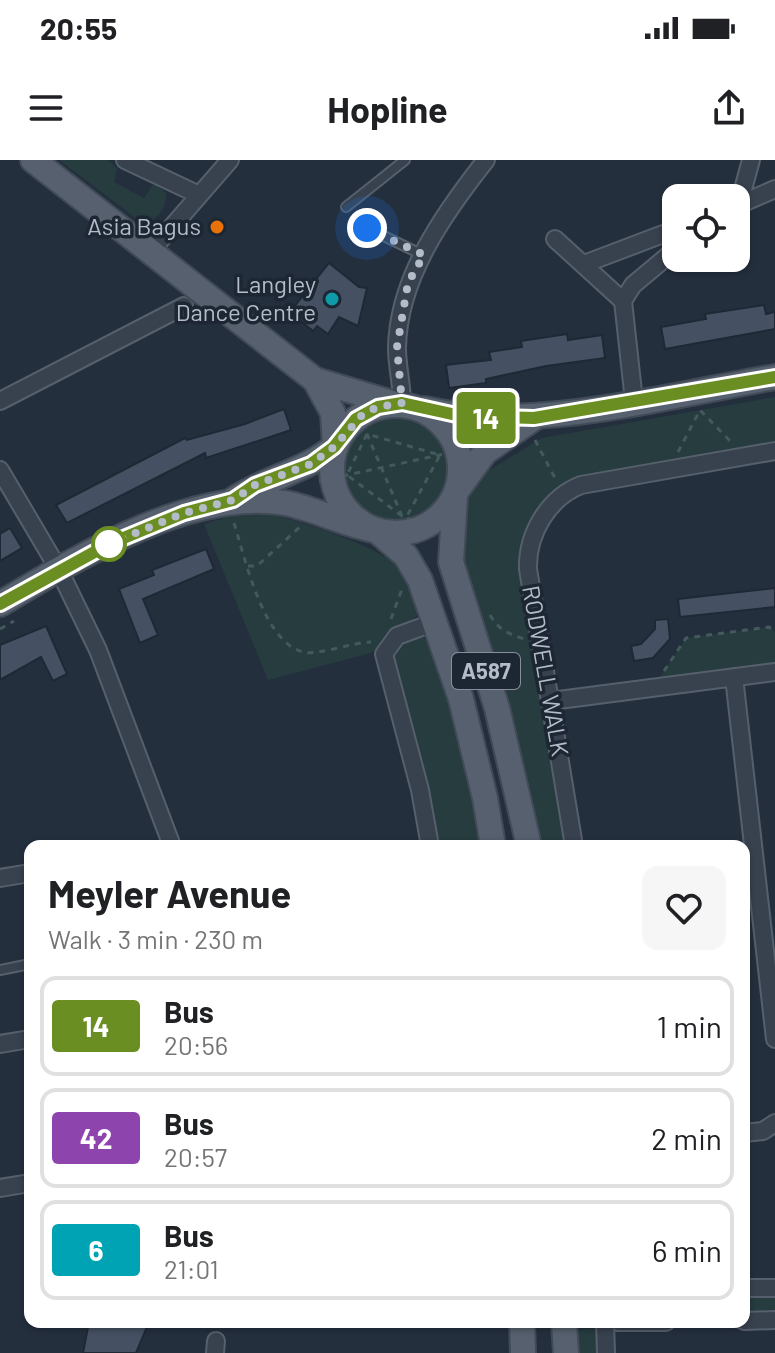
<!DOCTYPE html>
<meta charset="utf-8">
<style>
body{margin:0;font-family:Barlow,sans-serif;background:#f6f6f6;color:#202124;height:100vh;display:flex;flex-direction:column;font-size:30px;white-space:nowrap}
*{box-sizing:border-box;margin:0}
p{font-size:26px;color:#757577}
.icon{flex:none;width:44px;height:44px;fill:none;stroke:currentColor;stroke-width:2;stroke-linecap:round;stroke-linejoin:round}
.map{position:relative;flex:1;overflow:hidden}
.panel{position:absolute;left:24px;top:680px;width:726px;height:488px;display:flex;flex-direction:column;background:#fff;border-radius:16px;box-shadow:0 2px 6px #0004}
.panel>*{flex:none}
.badge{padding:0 16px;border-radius:6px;font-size:28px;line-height:52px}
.fabs{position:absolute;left:662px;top:24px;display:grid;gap:16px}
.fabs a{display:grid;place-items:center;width:88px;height:88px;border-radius:16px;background:#fff;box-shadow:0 2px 6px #0004;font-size:40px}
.you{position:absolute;width:40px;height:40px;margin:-20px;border:6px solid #fff;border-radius:50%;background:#1a73e8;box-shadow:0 0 0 12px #1a73e833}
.map>.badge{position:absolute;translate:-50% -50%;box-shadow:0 0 0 4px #fff}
.round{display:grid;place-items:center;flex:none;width:84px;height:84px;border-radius:16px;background:#f6f6f6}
.overview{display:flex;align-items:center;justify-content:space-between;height:136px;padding:0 24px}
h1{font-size:38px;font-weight:700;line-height:60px}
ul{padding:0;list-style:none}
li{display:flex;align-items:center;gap:24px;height:100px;margin:0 16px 12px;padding:0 8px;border:4px solid #e0e0e0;border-radius:16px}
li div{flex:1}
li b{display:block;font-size:30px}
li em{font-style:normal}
li .badge{min-width:88px;font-weight:700;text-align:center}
.status{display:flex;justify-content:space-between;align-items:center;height:56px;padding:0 40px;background:#fff;direction:ltr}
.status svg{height:22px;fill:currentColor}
header{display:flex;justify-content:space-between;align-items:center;height:104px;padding:0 24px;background:#fff;font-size:36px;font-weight:700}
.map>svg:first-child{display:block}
</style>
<div class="status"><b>20:55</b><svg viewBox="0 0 49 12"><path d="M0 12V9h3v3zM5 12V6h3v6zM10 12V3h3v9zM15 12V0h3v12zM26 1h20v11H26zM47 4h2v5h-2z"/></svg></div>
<header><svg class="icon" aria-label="menu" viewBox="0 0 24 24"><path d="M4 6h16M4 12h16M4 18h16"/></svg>Hopline<svg class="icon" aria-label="share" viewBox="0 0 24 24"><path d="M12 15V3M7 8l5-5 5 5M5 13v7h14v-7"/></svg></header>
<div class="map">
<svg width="775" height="1193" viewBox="0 0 775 1193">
<rect width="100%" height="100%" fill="#242f3e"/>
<path fill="#263c3f" d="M59,0h48l10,8 -3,14 30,16 10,-15 12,10c0,14 -5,22 -17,29l-12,-3z
M775,237v54l-211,43 -36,63 44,289h-43l-76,-275 5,-69 28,-30 56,-34z
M343 309a54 54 0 1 1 108 0a54 54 0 1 1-108 0Z
M267,354c27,4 117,34 132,54 10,13 13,32 20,46l-48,39 -103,27 -64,-156 28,-8z
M769,467l6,5v34l-118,16 29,-44z
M407,476h14l10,8 25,79 28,123h-54l-37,-187 3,-13z
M744,1128h31v32l-31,1z
M586,1169l19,2 1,22h-40l9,-22z"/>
<path fill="#455162" stroke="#1f2835" stroke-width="2" d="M329,103l30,24 8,1 -9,38 -19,-9 -11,17 -11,-8 -4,5 -23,-19z
M764,145l2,9 9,-2v17l-110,20 -4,-22 45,-8 -1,-5z
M567,174l1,6 34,-5 3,23 -59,8 -60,13v4l-37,5 -3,-23 45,-5 -2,-8 33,-5 -1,-6z
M284,249l7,21 -85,28 -1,-5 -138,70 -11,-18 129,-67 2,2 58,-16z
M10,368l12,20 -22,13v-27z
M206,389l8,20 -71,30 15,36 -18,8 -21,-54 35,-14 -2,-5z
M775,428v19l-95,10 -2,-18z
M668,459l2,20 -17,19 -19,3 -3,-15 10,-2 14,-15v-9z
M46,466l21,48 -14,7 -12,-24 -41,23v-35z
M89,1162h60l-13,31h-53z"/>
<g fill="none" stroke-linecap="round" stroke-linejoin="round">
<g stroke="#565f6c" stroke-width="12">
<path id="lane" d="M346,47l59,-47
M367,68l56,27
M0,810l30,-6"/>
</g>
<g stroke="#565f6c" stroke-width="20">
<path id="street" d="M125,0l72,34
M739,44l12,-44
M736,46l39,-17
M555,79l68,62
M150,92l80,-92
M584,104l79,-30
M0,241l184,-95
M634,241l-11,-100 10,-16 43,-36
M402,243c0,-18 -5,-37 -5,-55 1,-70 47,-135 89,-188
M0,310l59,100 39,80 74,196
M734,517l41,362
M551,541l224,-29
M430,686l-10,-56 -36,-136 13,-18 38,-14
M574,686l-46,-277c-1,-35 20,-71 53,-84l194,-34
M0,718l30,-5
M0,884l30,-5
M744,973l19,-2 12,-8
M0,1028l30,-5
M744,1128h31
M744,1161l31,-1
M605,1162l1,31
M619,1162h47
M215,1193l1,-12"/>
</g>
<g stroke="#414a57" stroke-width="28">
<path id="primary" d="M33,0l282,220 77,23
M315,220l18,33 2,32
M332 309a64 64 0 1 1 128 0a64 64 0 1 1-128 0Z
M424,249c108,24 241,-13 351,-32
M458,329l27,-37 49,-34
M455,337l-4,65 46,146 32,138
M233,340c32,-22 71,-28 101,-53
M377,371l29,25 14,24 41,119 24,99 8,48
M0,444c79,-47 191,-117 285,-101 31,6 58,21 89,27
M522,1162l1,31
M564,1162l2,31"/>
</g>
<path stroke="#44595c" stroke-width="3" stroke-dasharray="6 6" stroke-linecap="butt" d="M353,254l14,20 35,82h5l10,24
M535,280l21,40
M678,292l22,-42 31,32
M319,321l121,-26 26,-13
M402,356l-55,-41 20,-41 73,21 -33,61
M234,363c11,35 29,119 69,129 15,4 50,-10 68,-10
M248,406h9l44,-40
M490,455c9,15 18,19 35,24
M391,459l11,-30
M0,469l14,-8
M664,511l22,-33 83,-11 6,5"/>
<use href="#lane" stroke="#38414e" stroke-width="8"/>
<use href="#street" stroke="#38414e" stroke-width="16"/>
<use href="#primary" stroke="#56606e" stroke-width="24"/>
</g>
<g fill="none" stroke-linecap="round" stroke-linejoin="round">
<g stroke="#fff" stroke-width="18">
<path id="line" d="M0,444l109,-60 75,-31 49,-13 22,-15 56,-21 23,-17 22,-28 22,-12 24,-4 59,13 73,2 241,-41"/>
</g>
<use href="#line" stroke="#6b8e23" stroke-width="12"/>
<path stroke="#b4bcc9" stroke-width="8" stroke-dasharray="0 14.4" d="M109,384l75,-31 49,-13 22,-15 56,-21 23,-17 29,-33 15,-7 24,-4 -5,-56 11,-64 16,-28 -57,-27"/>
</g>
<circle fill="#e8710a" stroke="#1d2633" stroke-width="3" cx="217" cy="67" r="8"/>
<circle fill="#0f9aa8" stroke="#1d2633" stroke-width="3" cx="332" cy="139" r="8"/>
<circle fill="#fff" stroke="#6b8e23" stroke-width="4" cx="109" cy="384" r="16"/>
<g text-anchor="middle" stroke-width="7" stroke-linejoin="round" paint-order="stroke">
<rect fill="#1d2633" stroke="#878f9c" stroke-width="2" x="452" y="493" width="68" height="36" rx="6"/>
<g font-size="22" font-weight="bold" fill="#b4bcc9">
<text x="486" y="519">A587</text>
</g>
<g font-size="24" fill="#b4bcc9" stroke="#1d2633" text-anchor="end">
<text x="201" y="75">Asia Bagus</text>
<text x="316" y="133">Langley<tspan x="316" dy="28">Dance Centre</tspan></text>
</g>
<g font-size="24" fill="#b4bcc9" stroke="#1d2633">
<text transform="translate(545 511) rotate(80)" y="8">RODWELL WALK</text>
</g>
</g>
</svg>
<div class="fabs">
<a><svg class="icon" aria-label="locate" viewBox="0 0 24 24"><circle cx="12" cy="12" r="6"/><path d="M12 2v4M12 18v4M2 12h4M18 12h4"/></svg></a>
</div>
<div class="you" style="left:367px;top:68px"></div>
<b class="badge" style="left:486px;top:258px;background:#6b8e23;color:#fff">14</b>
<section class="panel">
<div class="overview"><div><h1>Meyler Avenue</h1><p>Walk · 3 min · 230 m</p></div><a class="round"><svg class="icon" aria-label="heart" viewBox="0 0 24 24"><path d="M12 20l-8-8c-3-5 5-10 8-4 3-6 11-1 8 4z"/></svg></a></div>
<ul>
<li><span class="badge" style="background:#6b8e23;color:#fff">14</span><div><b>Bus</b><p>20:56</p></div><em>1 min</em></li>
<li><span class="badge" style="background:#8e44ad;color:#fff">42</span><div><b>Bus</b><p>20:57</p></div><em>2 min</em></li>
<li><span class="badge" style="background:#00a3b4;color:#fff">6</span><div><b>Bus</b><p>21:01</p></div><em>6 min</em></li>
</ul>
</section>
</div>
